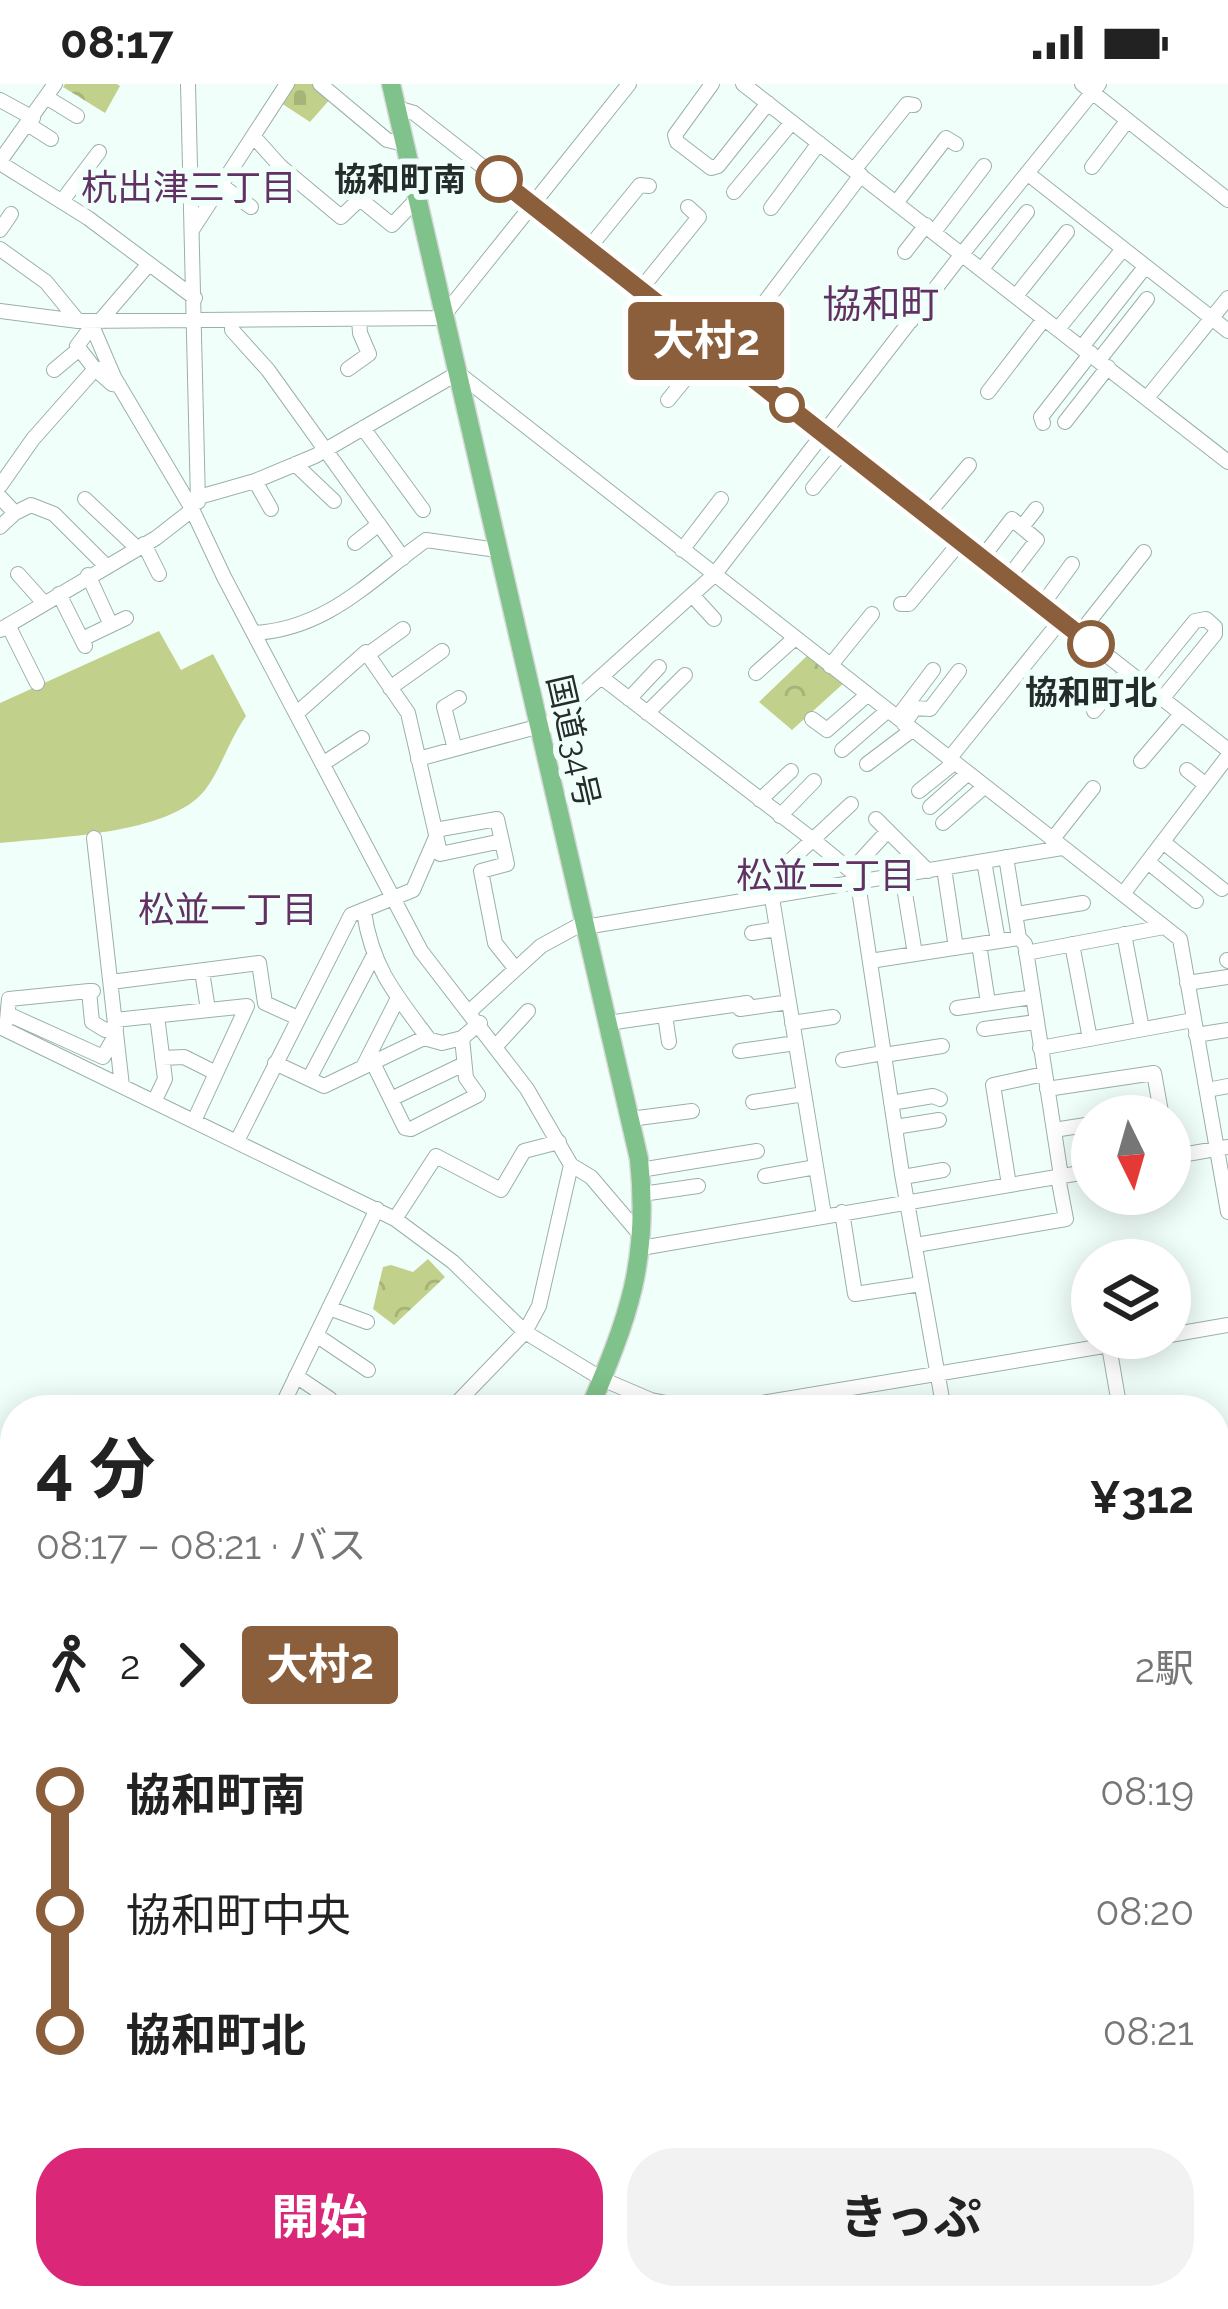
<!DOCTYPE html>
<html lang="ja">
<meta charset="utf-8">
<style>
body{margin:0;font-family:Raleway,"Noto Sans JP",sans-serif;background:#f2f2f2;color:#222;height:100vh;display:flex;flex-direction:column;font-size:45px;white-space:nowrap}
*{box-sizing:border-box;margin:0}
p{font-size:39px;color:#767676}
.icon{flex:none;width:66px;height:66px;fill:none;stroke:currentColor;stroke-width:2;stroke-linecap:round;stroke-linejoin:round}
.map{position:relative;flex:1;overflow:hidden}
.sheet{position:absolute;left:0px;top:1311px;width:1230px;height:915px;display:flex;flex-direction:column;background:#fff;border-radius:48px 48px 0 0;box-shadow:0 6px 30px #0003}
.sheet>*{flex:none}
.badge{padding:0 24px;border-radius:9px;font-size:42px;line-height:78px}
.needle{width:78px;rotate:175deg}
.fabs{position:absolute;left:1071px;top:1011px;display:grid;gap:24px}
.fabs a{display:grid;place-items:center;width:120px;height:120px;border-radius:50%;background:#fff;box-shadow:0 6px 30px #0003;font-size:60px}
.map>.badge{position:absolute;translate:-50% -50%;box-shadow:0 0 0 6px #fff}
.legs{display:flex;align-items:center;gap:18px;height:132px;padding:0 36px;font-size:39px}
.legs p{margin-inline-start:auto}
.headline{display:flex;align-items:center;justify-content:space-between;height:204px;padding:0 36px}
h1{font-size:66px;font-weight:700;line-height:90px}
.primary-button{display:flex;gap:24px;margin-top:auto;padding:24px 36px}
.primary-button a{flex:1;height:138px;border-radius:48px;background:#db2777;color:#fff;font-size:48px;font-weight:700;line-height:138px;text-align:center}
.primary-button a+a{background:#f2f2f2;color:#222}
ul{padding:0 36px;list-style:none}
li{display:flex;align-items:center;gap:42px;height:120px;font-size:45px}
li i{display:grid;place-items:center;width:18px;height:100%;margin:0 15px;background:currentColor}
li i::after{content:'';width:30px;height:30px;margin:-15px;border:9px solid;border-radius:50%;background:#fff}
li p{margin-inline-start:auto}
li:first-child i{background:linear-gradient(#0000 50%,currentColor 0)}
li:last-child i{background:linear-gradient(currentColor 50%,#0000 0)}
.status{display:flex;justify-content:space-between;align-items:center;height:84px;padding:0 60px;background:#fff;direction:ltr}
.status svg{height:33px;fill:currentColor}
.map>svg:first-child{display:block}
</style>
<div class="status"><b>08:17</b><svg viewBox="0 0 49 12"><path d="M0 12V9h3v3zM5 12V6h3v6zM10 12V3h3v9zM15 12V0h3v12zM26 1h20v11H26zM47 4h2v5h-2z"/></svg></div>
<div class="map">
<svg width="1228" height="2225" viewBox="0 0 1228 2225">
<defs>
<pattern id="cemetery-stones" width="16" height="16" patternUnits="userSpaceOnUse" patternTransform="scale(3)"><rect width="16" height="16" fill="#c1d18b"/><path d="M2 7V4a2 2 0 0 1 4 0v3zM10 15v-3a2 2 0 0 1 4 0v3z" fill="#a6b478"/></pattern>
<pattern id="park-crowns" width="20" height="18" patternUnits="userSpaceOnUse" patternTransform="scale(3)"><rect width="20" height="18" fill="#c1d18b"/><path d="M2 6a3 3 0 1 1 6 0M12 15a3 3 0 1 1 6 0" fill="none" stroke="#a6b478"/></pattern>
</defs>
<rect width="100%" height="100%" fill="#f1fffb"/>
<path fill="url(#cemetery-stones)" d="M289,0h28l15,13 -22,25 -32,-21z"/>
<path fill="url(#park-crowns)" d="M65,0h52l3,2 -15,27 -42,-26z
M809,570l36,28 -53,48 -33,-28z
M428,1175l17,18 -51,48 -21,-16 10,-42 8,-2 22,7z"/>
<path fill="#c1d18b" d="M159,547l22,39 32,-16 33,62c-17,24 -25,53 -41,74 -35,45 -151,47 -205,53v-140z"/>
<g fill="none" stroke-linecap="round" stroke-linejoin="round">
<g stroke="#9ab0aa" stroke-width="16">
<path id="minor" d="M188,0l10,418
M320,0l67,56 17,4
M712,0l-37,51 2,7 34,26 7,-2 50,-63
M743,0l485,378
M1082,0l146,116
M46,13l31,19
M0,16l33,18
M397,24l17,5 814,637
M29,41l22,14
M254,53l27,30 60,50 19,-18 32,26 24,-25
M0,77l55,-77
M0,79l88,55 107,80
M1092,83l35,-46
M854,86l53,-66 7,1
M1027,89l201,158
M222,102l29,21
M734,108l58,-70
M62,117l37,-49
M896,119l50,-65 10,6
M771,124l48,-65
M0,146l11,-16
M192,146l95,-146
M934,148l50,-66
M0,165l46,33 32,39
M588,165l52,-64 9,1
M905,168l21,-27
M982,185l45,-57
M640,206l59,-73 -11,-10
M1016,212l51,-64
M880,213l31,24
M0,227l78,10 367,-3
M444,231l185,-231
M90,237l24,56 77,130 33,70 197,374 106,138 44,76 -32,141 -14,26 -75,78
M100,237l48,-56
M232,237v9l36,40 135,188
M92,242l-15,20 18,23h6
M1058,245l65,-80
M1082,263l63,-80
M724,272l137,-181
M1099,276l48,-61
M348,285l21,-15 -9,-21 -1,-14
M54,286l24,-20
M988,308l56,-73
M1147,314l81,-100
M668,316l44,-54
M1065,338l43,-55
M1043,339l-2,-6 50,-64
M363,344l60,82
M295,380l39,37
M255,397l16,28
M0,402l33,-47 62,-70 17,15 7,1
M813,404l31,-38
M0,413l15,16 16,-8 23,9 51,51
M199,413l56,-16 60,-25 143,-83 722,566 48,273
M85,415l52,49
M927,431l42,-50
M0,443l15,-14
M1022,443l14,-18
M355,459l24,-19
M144,460l15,30
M682,466l39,-51
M982,474l30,-39 25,21 -29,38
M18,490l26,29
M88,491l23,50
M59,510l26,52
M692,511l22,24
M901,520h8l52,-63
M1042,521l30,-41
M8,541l29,58
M0,546l156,-92 36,-28
M254,549c74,-4 117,-54 172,-93l71,10
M1079,550l65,-82
M82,555l44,-21
M367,571l36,-26
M830,582l42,-52
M756,589l39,-35
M601,593l211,162 39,32 7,12 44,291 42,236
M1144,600l51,-63 11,-2 9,8v7l-53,65
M390,604l52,-37
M629,615l30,-32
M1094,627l33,-40
M297,629l69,-61 42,61 27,117
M647,629l38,-38
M900,630l33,-44
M812,635l15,11 40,-35
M904,640l11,-16 15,1 29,-38
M541,647l173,-156 248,-321 137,-170
M455,665l-11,-42 15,-9
M842,666l45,-39
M418,675l122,-33
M949,675l112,-139
M1141,677l40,-47
M324,679l38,-25
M867,680l45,-34
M1187,686l19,15
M919,707l35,-28
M760,716l31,-29
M930,723l37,-33
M780,732l34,-35
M876,735l52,52
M943,739l41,-36
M94,754l28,248
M1052,756l41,-52
M502,757l-62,13 -5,-24 62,-11 10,45 -26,7 14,72 20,25
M1163,758l59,47
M1006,773l13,81
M984,777l14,80
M1148,778l48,39
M944,784l12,80
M851,787l33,-36 7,-1
M778,788l73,-68
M902,791l13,79
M1123,810l105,-138
M772,814l52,317
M364,828c8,55 31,82 64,126
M1016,830l67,-11
M585,843l477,-79
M752,849l25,-4
M1124,850l18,95
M979,860l9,59
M1072,860l18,95
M1026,869l138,-26
M1227,876l1,1
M870,877l149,-23 6,6 36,232
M202,887l6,39
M111,898l148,-19 6,40 33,15
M1187,899l41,-6
M93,907h-4l3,31 13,8 11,-1
M957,924l76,-11
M740,925l49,-7
M469,928l72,-66 44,-24
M10,931l93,42 12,-21
M7,936l2,-21 80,-8
M115,936l132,-14 -53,115
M666,938l3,20
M608,939l139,-20
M792,939l41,-6
M0,943l395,192 58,43 72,70 77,47 49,21 51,10
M984,945l52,-7
M1196,951l32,-5
M496,962l32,-35
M1040,964l153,-28
M740,967l56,-8
M884,971l58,-9
M162,974l22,-1 32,16
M843,976l40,-7
M275,979l49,23 100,-48 18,5 20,-5 18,-15
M373,979l32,65 6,1 67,-34 -12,-17 -4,-40
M363,983l35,-69
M309,995l65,-124
M1047,1005l107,-16 7,39 -22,4
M1207,1006l21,-4
M391,1015l73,-35
M154,1018l11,-23 -8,-63
M753,1018l51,-8
M891,1019l42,-7 7,3
M630,1035l62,-8
M895,1043l44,-7
M1054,1046l38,-6
M237,1057l114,-226 62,-25 23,-53
M1170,1073l58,-10
M571,1081l20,12 51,60
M640,1086l117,-19
M765,1092l51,-9
M903,1093l40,-7
M1009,1101l-16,-100 51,-11
M642,1110l56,-8
M842,1128l13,82 66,-10
M395,1135l41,-63 65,34 23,-39 35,-9
M922,1160l144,-25 -8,-42
M641,1164l451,-77
M329,1224l38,14
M316,1251l52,35
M1170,1251l58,-10
M1109,1262l11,64
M296,1292l34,23
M841,1308l3,18
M280,1326l97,-201
M719,1326l433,-72
M1215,1435l13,-2
M1215,1475l13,-2
M1215,1517l13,-2
M1215,1555l13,-2
M1215,1594l13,-2
M1215,1696l13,-7
M0,1700l15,-30
M1215,1901l13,26
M1215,2026l13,-6
M1215,2086l13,-6
M0,2160l15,-10
M0,2168l15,7
M820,2211l4,14
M1005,2211l7,14
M1183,2211l7,14
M94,2213l26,12
M662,2218l15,-7
M160,2225l5,-14
M489,2225l3,-14
M713,2225l29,-14
M919,2225l29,-14
M962,2225l30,-14"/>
</g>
<g stroke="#d8d9d9" stroke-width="20">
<path id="major" d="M1215,1786l13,-4"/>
</g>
<g stroke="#d8d9d9" stroke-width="21">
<path id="highway" d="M391,0l248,1075c11,103 -11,159 -50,251
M559,2211l7,14
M241,2225l22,-14
M266,2225l31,-14"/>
</g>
<use href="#minor" stroke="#fff" stroke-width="14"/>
<use href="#major" stroke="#b3dab9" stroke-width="16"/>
<use href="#highway" stroke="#80c28b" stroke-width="18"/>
</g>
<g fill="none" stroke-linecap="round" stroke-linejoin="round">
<g stroke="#fff" stroke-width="27">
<path id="line-1" d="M499,95l592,465"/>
</g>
<use href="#line-1" stroke="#8b5e3c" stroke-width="18"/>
</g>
<g fill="#fff" stroke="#8b5e3c" stroke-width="6">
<circle cx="499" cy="95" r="21"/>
<circle cx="787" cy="321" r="15"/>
<circle cx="1091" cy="560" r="21"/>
</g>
<g text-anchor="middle" stroke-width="12" stroke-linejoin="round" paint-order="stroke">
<g font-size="33" font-weight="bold" fill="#242d2b" stroke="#f1fffb" text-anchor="end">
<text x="466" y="107">協和町南</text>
<text x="1091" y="620" text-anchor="middle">協和町北</text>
</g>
<g font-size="33" fill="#242d2b" stroke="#f1fffb">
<text transform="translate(574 657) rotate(77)" y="12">国道34号</text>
</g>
<g font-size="36" fill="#623164" stroke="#f1fffb">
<text x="189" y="116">杭出津三丁目</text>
<text x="826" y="804">松並二丁目</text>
<text x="228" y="838">松並一丁目</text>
</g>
<g font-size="39" fill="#623164" stroke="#f1fffb">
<text x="881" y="234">協和町</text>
</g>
</g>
</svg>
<div class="fabs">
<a><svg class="needle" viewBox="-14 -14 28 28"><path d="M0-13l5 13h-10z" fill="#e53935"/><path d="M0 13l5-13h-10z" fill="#767676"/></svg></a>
<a><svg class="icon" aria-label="layers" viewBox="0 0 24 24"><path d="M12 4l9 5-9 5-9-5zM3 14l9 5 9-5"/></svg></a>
</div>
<b class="badge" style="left:706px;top:257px;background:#8b5e3c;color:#fff">大村2</b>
<section class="sheet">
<div class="headline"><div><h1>4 分</h1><p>08:17 – 08:21 · バス</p></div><b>¥312</b></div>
<div class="legs"><svg class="icon" aria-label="walk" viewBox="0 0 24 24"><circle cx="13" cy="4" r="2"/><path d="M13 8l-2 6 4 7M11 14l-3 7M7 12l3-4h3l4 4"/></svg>2<svg class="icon" aria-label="forward" viewBox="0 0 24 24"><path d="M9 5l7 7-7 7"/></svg><b class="badge" style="background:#8b5e3c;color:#fff">大村2</b><p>2駅</p></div>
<ul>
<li><i style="color:#8b5e3c"></i><b>協和町南</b><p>08:19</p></li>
<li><i style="color:#8b5e3c"></i><span>協和町中央</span><p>08:20</p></li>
<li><i style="color:#8b5e3c"></i><b>協和町北</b><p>08:21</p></li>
</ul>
<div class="primary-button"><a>開始</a><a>きっぷ</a></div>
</section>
</div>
